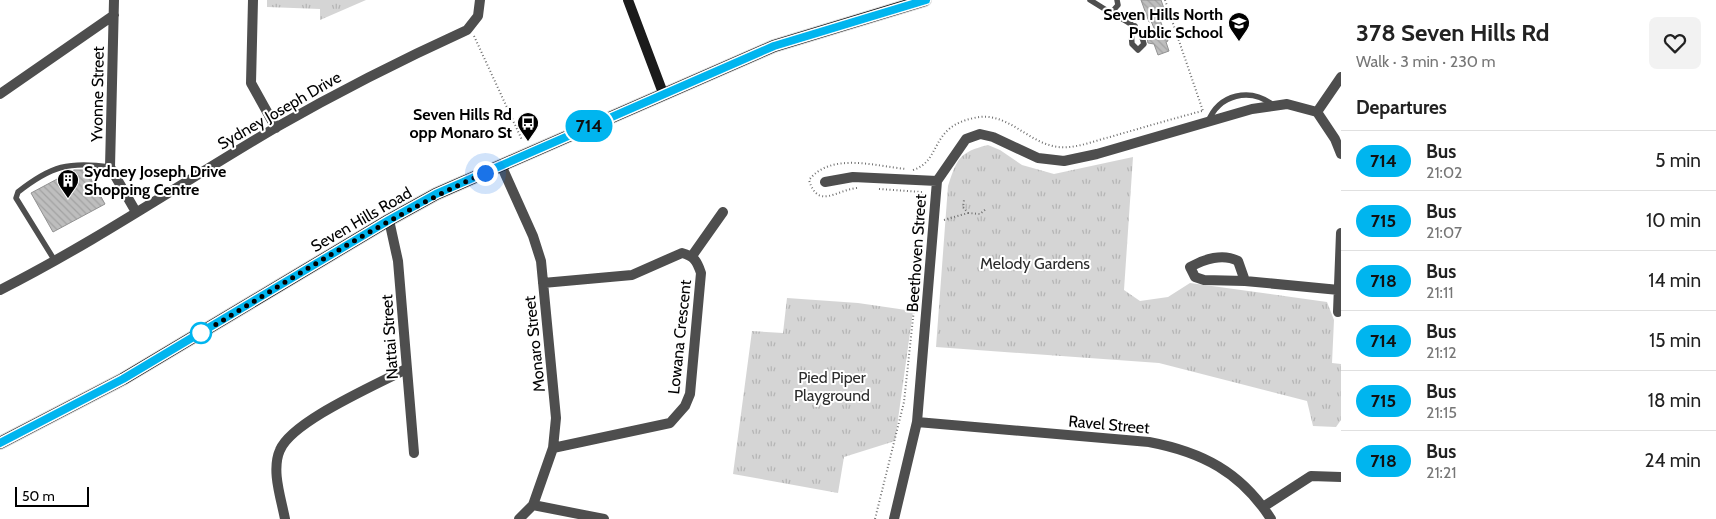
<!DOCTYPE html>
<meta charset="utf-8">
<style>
body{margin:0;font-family:Cabin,sans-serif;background:#f2f2f2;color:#222;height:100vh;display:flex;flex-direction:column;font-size:19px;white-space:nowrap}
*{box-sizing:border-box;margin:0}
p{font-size:16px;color:#767676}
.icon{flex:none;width:28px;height:28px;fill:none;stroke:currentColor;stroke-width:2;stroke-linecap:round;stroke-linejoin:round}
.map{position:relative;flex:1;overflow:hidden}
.side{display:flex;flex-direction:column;background:#fff;width:375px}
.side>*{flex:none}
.badge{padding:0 10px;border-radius:16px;font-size:18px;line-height:32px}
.scale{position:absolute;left:15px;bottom:12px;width:74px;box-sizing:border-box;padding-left:5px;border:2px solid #000;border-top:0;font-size:14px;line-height:18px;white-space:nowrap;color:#000;-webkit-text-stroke:4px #fff;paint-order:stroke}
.you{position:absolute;width:25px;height:25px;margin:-12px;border:4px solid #fff;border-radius:50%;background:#1a73e8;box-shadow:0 0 0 8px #1a73e833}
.map>.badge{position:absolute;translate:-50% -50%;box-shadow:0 0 0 2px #fff}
h2{padding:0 15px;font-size:19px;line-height:45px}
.round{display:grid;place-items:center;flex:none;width:52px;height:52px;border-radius:8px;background:#f2f2f2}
.headline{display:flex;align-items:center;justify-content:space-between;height:85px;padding:0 15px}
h1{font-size:24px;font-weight:800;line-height:38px}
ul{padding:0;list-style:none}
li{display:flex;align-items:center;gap:15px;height:60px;padding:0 15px;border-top:1px solid #e0e0e0}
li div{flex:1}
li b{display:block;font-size:19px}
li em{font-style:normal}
li .badge{min-width:55px;font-weight:700;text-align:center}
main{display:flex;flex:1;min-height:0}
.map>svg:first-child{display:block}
</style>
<main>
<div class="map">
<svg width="1341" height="519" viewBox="0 0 1341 519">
<defs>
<pattern id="grass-tufts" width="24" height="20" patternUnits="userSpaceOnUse" patternTransform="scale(1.25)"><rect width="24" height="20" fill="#d5d5d5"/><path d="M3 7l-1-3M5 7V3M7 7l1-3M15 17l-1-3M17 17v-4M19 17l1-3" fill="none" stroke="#b5b5b5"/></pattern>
<pattern id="building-back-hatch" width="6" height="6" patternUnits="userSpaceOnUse" patternTransform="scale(1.25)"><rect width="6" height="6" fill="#bebebe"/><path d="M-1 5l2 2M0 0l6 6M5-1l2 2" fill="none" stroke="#a2a2a2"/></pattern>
</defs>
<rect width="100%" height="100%" fill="#fff"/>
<path fill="url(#grass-tufts)" d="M267,0h99l-46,20v-11l-53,-2z
M988,145l12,5 22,15 32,9 79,-17 -9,133 16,11 28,-4 22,-14 137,19 7,18 -2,43 9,1v56l-5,7 -23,-1 -6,-25 -148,-38 -223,-16 12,-161c9,-27 11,-34 40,-41z
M787,298l71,5 55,8 -18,130 -51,16 -6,36 -105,-19 19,-143 31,2z"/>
<path fill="url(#building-back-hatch)" stroke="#929292" d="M1141,0h20l6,17 -7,3 8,21 -2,1 3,9 -11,4 -4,-11 -6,-1 -1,-5 10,-3 -6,-14 -2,1z
M74,170h12l19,34 -52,28 -22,-39z"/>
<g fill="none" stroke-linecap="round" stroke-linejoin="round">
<g stroke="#dbdbdb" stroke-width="14">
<path id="primary" d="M0,443l123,-64 266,-159 47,-26 338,-148 151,-46"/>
</g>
<path stroke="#707070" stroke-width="2" stroke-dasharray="1 2.5" stroke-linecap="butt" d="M1165,0l38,111
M474,36l48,104
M913,170c29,-9 16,-43 61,-52 33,-8 53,25 84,29 17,2 36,-6 52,-10 31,-9 62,-18 92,-26
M857,188c-21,2 -39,22 -48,-8 22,-28 66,-14 97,-11
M879,189l43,3 3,7
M968,213l12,1 6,-5
M944,220l24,-7 -5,-6 1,-7
M875,519l29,-117 16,-149"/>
<path stroke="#4e4e4e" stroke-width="5.5" d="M1090,0l21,13 7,-8 -1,-5
M1111,13c15,8 29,13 33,31l-6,6 -6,-6 -1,-13 4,-5
M1208,122c11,-28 42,-35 65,-17
M55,261l-39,-63 2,-6c33,-26 51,-31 92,-25"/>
<path stroke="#4e4e4e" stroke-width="10" d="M114,0l-4,167 26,45
M253,0l-2,83 25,45
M0,94l114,-79
M1317,112l24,-35
M501,165l32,71 8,25 15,157 -3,30 -20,57 -14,14
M825,182l28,-5 84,4
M389,220l9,41 16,192
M692,256l31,-44
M1245,281l-7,-20c-15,-8 -34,-2 -48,6l5,10 9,3 41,1 94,9
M543,283l89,-8 50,-22c12,3 15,8 19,20l-11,121 -5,12 -15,17 -117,25
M0,290c95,-48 183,-108 275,-162 63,-36 126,-68 192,-98l11,-14 2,-16
M1338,312l3,-79
M917,422l232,20c53,10 92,30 122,77
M533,505l71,14
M1263,507l48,-31 30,1
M285,519c-4,-21 -14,-49 -5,-69 12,-29 96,-65 126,-81
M894,519l23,-97 20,-241 29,-42 14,-5 13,3 45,21 26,3 33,-7 155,-45 35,-5 30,8 18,27 6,15"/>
<path stroke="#1b1b1b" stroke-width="10" d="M628,0l35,93"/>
<use href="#primary" stroke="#000" stroke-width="12"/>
</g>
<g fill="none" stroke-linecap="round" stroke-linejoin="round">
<g stroke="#fff" stroke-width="11">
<path id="line" d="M0,443l123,-64 266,-159 47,-26 338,-148 152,-46"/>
</g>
<use href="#line" stroke="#00b5ef" stroke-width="8"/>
<path stroke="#000" stroke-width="5" stroke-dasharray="0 9" d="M201,333l-4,3c95,-57 187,-118 288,-163"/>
</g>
<defs>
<g id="school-pin" transform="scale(1.125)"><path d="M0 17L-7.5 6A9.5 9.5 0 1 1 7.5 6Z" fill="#000" stroke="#fff"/><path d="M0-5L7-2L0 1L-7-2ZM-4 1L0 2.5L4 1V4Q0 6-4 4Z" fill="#fff"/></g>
<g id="bus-pin" transform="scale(1.125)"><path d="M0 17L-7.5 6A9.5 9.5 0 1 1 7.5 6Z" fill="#000" stroke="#fff"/><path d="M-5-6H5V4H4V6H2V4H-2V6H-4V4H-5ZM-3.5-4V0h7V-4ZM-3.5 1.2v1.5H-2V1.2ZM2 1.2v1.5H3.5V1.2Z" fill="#fff"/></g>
<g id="building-pin" transform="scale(1.125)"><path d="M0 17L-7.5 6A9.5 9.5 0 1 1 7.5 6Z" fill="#000" stroke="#fff"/><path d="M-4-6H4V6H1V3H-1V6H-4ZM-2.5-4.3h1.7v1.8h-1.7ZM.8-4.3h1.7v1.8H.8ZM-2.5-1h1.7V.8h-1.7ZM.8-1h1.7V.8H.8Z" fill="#fff"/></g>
</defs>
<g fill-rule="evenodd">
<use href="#school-pin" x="1239" y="23"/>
<use href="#bus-pin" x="528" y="123"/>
<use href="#building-pin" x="68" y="180"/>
</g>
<circle fill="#fff" stroke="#00b5ef" stroke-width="2.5" cx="201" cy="333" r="10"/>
<g text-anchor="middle" stroke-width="4" stroke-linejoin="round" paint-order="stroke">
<g font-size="16" font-weight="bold" fill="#000" stroke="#fff" text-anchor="end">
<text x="1223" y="20">Seven Hills North<tspan x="1223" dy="18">Public School</tspan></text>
<text x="512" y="120">Seven Hills Rd<tspan x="512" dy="18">opp Monaro St</tspan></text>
<text x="84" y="177" text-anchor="start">Sydney Joseph Drive<tspan x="84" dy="18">Shopping Centre</tspan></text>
</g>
<g font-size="16" fill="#000" stroke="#fff">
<text transform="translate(97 94) rotate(-89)" y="6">Yvonne Street</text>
<text transform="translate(279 110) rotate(-30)" y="6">Sydney Joseph Drive</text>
<text transform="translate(361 219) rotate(-30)" y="6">Seven Hills Road</text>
<text transform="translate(916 253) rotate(-86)" y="6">Beethoven Street</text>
<text transform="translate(389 337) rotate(-94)" y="6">Nattai Street</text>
<text transform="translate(679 337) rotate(-84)" y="6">Lowana Crescent</text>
<text transform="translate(534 344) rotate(-96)" y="6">Monaro Street</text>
<text transform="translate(1109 424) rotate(5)" y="6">Ravel Street</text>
</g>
<g font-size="16" fill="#2c2c2c" stroke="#fff">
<text x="1035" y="269">Melody Gardens</text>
<text x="832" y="383">Pied Piper<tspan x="832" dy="18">Playground</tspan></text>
</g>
</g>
</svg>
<div class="scale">50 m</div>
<div class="you" style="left:485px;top:173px"></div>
<b class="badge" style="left:589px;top:126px;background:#00b5ef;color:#111">714</b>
</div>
<section class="side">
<div class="headline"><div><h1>378 Seven Hills Rd</h1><p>Walk · 3 min · 230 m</p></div><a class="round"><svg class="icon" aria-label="heart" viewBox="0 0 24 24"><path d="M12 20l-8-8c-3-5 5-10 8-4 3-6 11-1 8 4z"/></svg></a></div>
<h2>Departures</h2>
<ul>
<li><span class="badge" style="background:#00b5ef;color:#111">714</span><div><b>Bus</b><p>21:02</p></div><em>5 min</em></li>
<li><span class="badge" style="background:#00b5ef;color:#111">715</span><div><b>Bus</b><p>21:07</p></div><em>10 min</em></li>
<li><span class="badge" style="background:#00b5ef;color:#111">718</span><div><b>Bus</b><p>21:11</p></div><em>14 min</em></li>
<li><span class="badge" style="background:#00b5ef;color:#111">714</span><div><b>Bus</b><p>21:12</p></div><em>15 min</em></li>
<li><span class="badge" style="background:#00b5ef;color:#111">715</span><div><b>Bus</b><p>21:15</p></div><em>18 min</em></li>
<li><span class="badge" style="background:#00b5ef;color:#111">718</span><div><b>Bus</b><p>21:21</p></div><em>24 min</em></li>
</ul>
</section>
</main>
